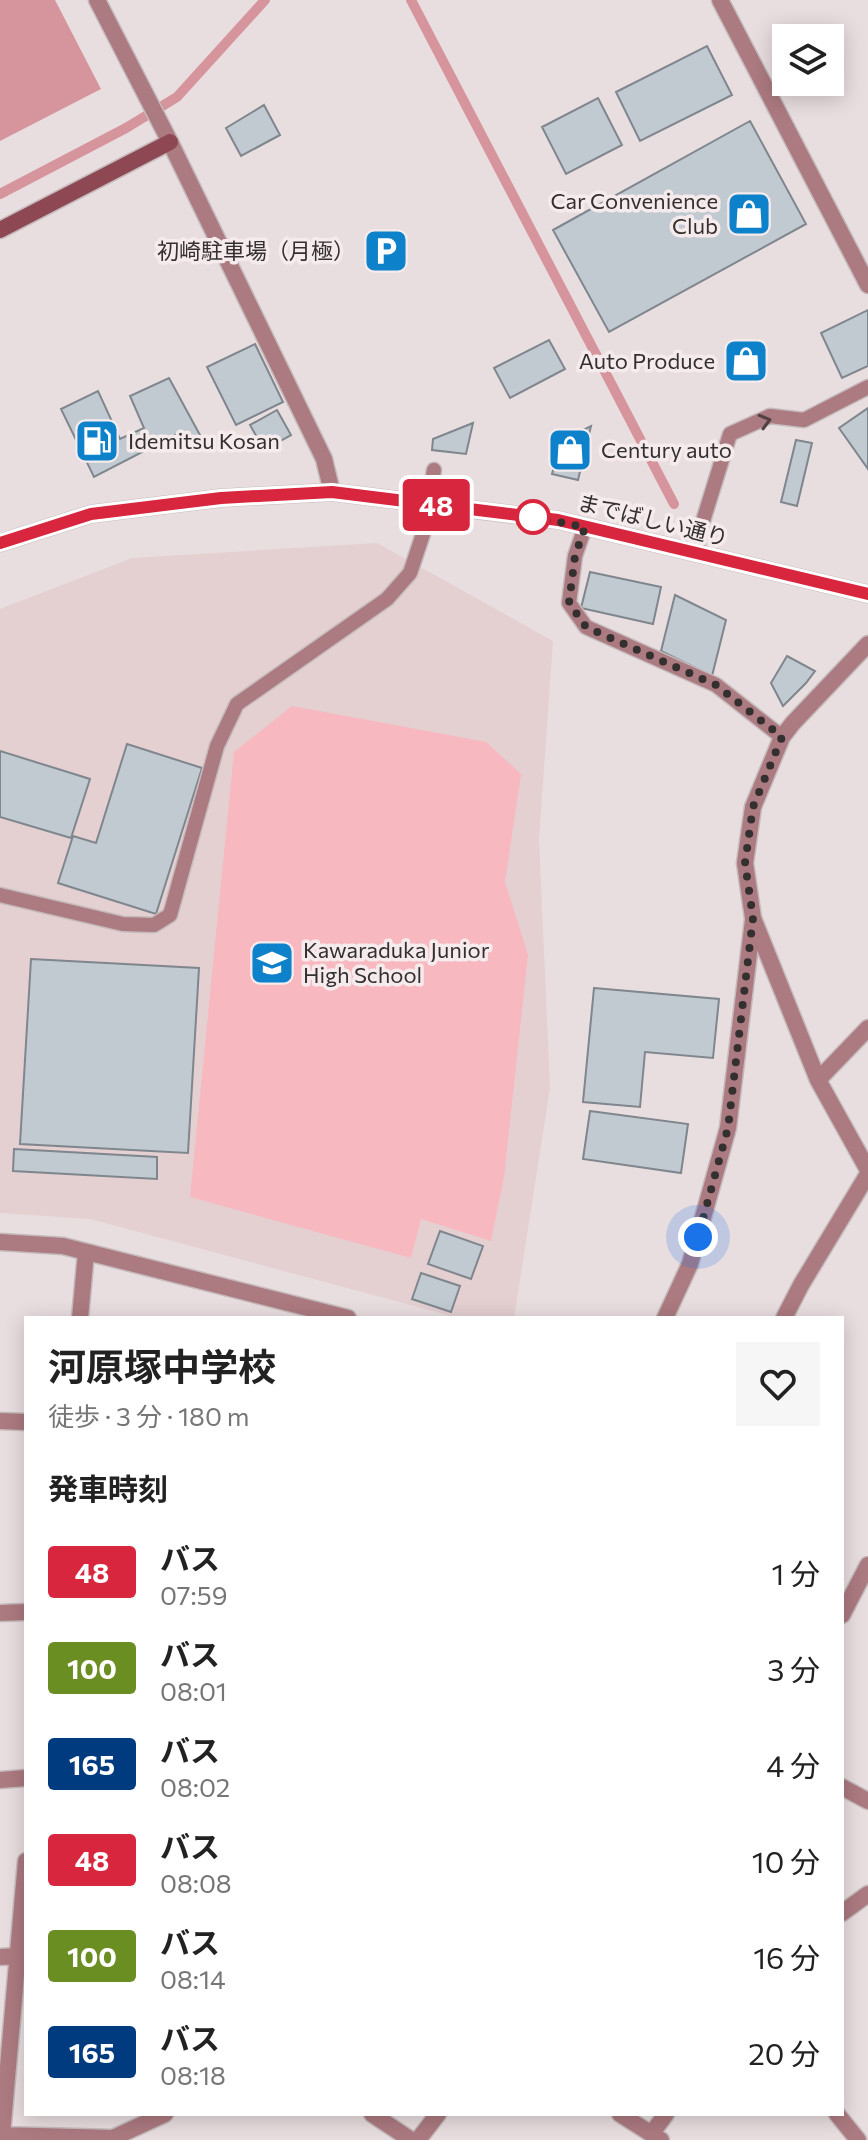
<!DOCTYPE html>
<html lang="ja">
<meta charset="utf-8">
<style>
body{margin:0;font-family:Commissioner,"Noto Sans JP",sans-serif;background:#f6f6f6;color:#222;height:100vh;display:flex;flex-direction:column;font-size:30px;white-space:nowrap}
*{box-sizing:border-box;margin:0}
p{font-size:26px;color:#767676}
.icon{flex:none;width:44px;height:44px;fill:none;stroke:currentColor;stroke-width:2;stroke-linecap:round;stroke-linejoin:round}
.map{position:relative;flex:1;overflow:hidden}
.side{position:absolute;left:24px;top:1316px;width:820px;height:800px;display:flex;flex-direction:column;background:#fff;border-radius:0px;box-shadow:0 4px 20px #0003}
.side>*{flex:none}
.badge{padding:0 16px;border-radius:6px;font-size:28px;line-height:52px}
.fabs{position:absolute;left:772px;top:24px;display:grid;gap:16px}
.fabs a{display:grid;place-items:center;width:72px;height:72px;border-radius:0px;background:#fff;box-shadow:0 4px 20px #0003;font-size:40px}
.you{position:absolute;width:40px;height:40px;margin:-20px;border:6px solid #fff;border-radius:50%;background:#1a73e8;box-shadow:0 0 0 12px #1a73e833}
.map>.badge{position:absolute;translate:-50% -50%;box-shadow:0 0 0 4px #fff}
h2{padding:0 24px;font-size:30px;line-height:72px}
.round{display:grid;place-items:center;flex:none;width:84px;height:84px;border-radius:0px;background:#f6f6f6}
.overview{display:flex;align-items:center;justify-content:space-between;height:136px;padding:0 24px}
h1{font-size:38px;font-weight:700;line-height:60px}
ul{padding:0;list-style:none}
li{display:flex;align-items:center;gap:24px;height:96px;padding:0 24px}
li div{flex:1}
li b{display:block;font-size:30px}
li em{font-style:normal}
li .badge{min-width:88px;font-weight:700;text-align:center}
.map>svg:first-child{display:block}
</style>
<div class="map">
<svg width="868" height="2140" viewBox="0 0 868 2140">
<rect width="100%" height="100%" fill="#e9dedf"/>
<path fill="#e4cfd1" d="M377,543l176,98 -14,198 11,249 -36,230h-55l-369,-99 -90,-6v-604l132,-51z"/>
<path fill="#f8b8c0" d="M292,706l194,36 35,32 -16,108 23,73 -24,222 -13,64 -70,-22 -10,39 -221,-61 44,-445z"/>
<path fill="#d6959d" d="M0,0h55l46,89 -101,52z"/>
<g fill="none" stroke-linecap="round" stroke-linejoin="round">
<path stroke="#d6959d" stroke-width="10" d="M411,0l263,504
M0,194l126,-66 51,-31 88,-97"/>
</g>
<path fill="#c2cad1" stroke="#7f868d" stroke-width="2" d="M707,46l25,49 -92,46 -24,-49z
M598,98l24,47 -56,29 -24,-47z
M264,105l16,30 -39,21 -15,-28z
M750,121l56,103 -197,108 -56,-102z
M868,310v56l-26,12 -21,-45z
M549,340l16,29 -55,29 -16,-30z
M255,344l28,58 -47,23 -29,-58z
M169,378l32,59 -18,11 -6,-14 -83,43 -33,-68 37,-18 22,48 24,-11 -14,-32z
M868,408v61l-29,-41z
M277,410l14,25 -27,15 -14,-25z
M473,423l-7,31 -34,-4 1,-11z
M591,426l-13,54 -26,-6 9,-33z
M796,440l16,3 -15,63 -16,-4z
M590,572l71,15 -8,37 -72,-16z
M675,595l51,25 -14,56 -51,-25z
M787,656l28,15 -9,12 -23,23 -12,-23z
M127,744l75,24 -46,146 -98,-31 15,-47 23,7z
M0,751l90,28 -19,59 -71,-21z
M31,959l168,9 -11,185 -168,-9z
M594,988l125,11 -6,59 -68,-6 -5,55 -57,-5z
M590,1111l98,13 -7,49 -98,-14z
M14,1149l143,8v22l-144,-8z
M440,1231l43,15 -12,33 -43,-15z
M421,1273l39,13 -9,26 -39,-13z"/>
<g fill="none" stroke-linecap="round" stroke-linejoin="round">
<g stroke="#c5bbbc" stroke-width="17">
<path id="lane" d="M585,527l-10,29 -6,47 17,24 130,58 66,52
M696,554l7,-33 27,-87 40,-18 34,4 64,-33
M0,895l123,29 31,1 16,-10 47,-169 20,-42 150,-105 23,-26 13,-39 11,-64"/>
</g>
<g stroke="#c5bbbc" stroke-width="19">
<path id="street" d="M97,0l73,142 154,317 8,33
M720,0l148,285
M868,644l-75,79 -11,14 -29,70 -8,56 8,55 65,162 50,90
M818,1080l50,-52
M0,1242l63,4 285,72
M80,1318l6,-66
M665,1318l25,-54 38,-136 25,-208
M784,1318l17,-33 67,-111
M0,1421l26,1
M0,1613l26,-1
M842,1615l26,-50
M0,1780l26,-2
M842,1787l26,14
M842,1913l26,-19
M0,1957l18,-1
M372,2114l39,26
M620,2114l41,26
M837,2114l21,26
M652,2133l14,-19
M0,2135l113,3 52,-24
M2,2135l24,-274
M418,2140l20,-26"/>
</g>
<g stroke="#c5bbbc" stroke-width="19">
<path id="secondary" d="M0,230l170,-88
M0,543l91,-29 130,-16 111,-6 226,28 310,74"/>
</g>
<use href="#lane" stroke="#ac7a81" stroke-width="14"/>
<use href="#street" stroke="#ac7a81" stroke-width="16"/>
<use href="#secondary" stroke="#8e4854" stroke-width="16"/>
</g>
<defs><path id="oneway-chevron" d="M-2-3.5L2.5 0L-2 3.5" fill="none" stroke-width="1.6" stroke-linecap="round" stroke-linejoin="round" transform="scale(2)"/></defs>
<use stroke="#524244" href="#oneway-chevron" transform="translate(765 421) rotate(-16)"/>
<g fill="none" stroke-linecap="round" stroke-linejoin="round">
<g stroke="#fff" stroke-width="18">
<path id="line" d="M0,543l91,-29 130,-16 111,-6 226,28 310,74"/>
</g>
<use href="#line" stroke="#d7263d" stroke-width="12"/>
<path stroke="#343030" stroke-width="8" stroke-dasharray="0 14.4" d="M533,517l52,10 -10,29 -6,47 17,24 130,58 66,52 -29,70 -8,56 8,55 -25,210 -30,109"/>
</g>
<defs>
<g id="shop-square" transform="scale(2.3)"><rect x="-9" y="-9" width="18" height="18" rx="4" fill="#0d81ca" stroke="#f6ebec"/><path d="M-5-2.5h2.3a2.7 3.5 0 0 1 5.4 0H5L5.5 6h-11ZM-1.5-2.5h3a1.5 2.3 0 0 0-3 0Z" fill="#fff"/></g>
<g id="parking-square" transform="scale(2.3)"><rect x="-9" y="-9" width="18" height="18" rx="4" fill="#0d81ca" stroke="#f6ebec"/><path d="M-3.5-5.5H1a3.5 3.5 0 0 1 0 7H-1V5.5H-3.5ZM-1-3.4V-.6H.8a1.4 1.4 0 0 0 0-2.8Z" fill="#fff"/></g>
<g id="fuel-square" transform="scale(2.3)"><rect x="-9" y="-9" width="18" height="18" rx="4" fill="#0d81ca" stroke="#f6ebec"/><path d="M-5.5-6h7V0h2V4h1.3V-2.5L3-4.5l.8-.8L6-3V5H2.5V1h-1V6h-7ZM-4.2-4.7v3.2H.2V-4.7Z" fill="#fff"/></g>
<g id="school-square" transform="scale(2.3)"><rect x="-9" y="-9" width="18" height="18" rx="4" fill="#0d81ca" stroke="#f6ebec"/><path d="M0-5L7-2L0 1L-7-2ZM-4 1L0 2.5L4 1V4Q0 6-4 4Z" fill="#fff"/></g>
</defs>
<g fill-rule="evenodd">
<use href="#shop-square" x="749" y="214"/>
<use href="#parking-square" x="386" y="251"/>
<use href="#shop-square" x="746" y="361"/>
<use href="#fuel-square" x="97" y="441"/>
<use href="#shop-square" x="570" y="450"/>
<use href="#school-square" x="272" y="963"/>
</g>
<circle fill="#fff" stroke="#d7263d" stroke-width="4" cx="533" cy="517" r="16"/>
<g text-anchor="middle" stroke-width="7" stroke-linejoin="round" paint-order="stroke">
<g font-size="22" fill="#343030" stroke="#f6ebec" text-anchor="end">
<text x="718" y="209">Car Convenience<tspan x="718" dy="25">Club</tspan></text>
<text x="355" y="259">初崎駐車場（月極）</text>
<text x="715" y="369">Auto Produce</text>
<text x="128" y="449" text-anchor="start">Idemitsu Kosan</text>
<text x="601" y="458" text-anchor="start">Century auto</text>
<text x="303" y="958" text-anchor="start">Kawaraduka Junior<tspan x="303" dy="25">High School</tspan></text>
</g>
<g font-size="22" fill="#343030" stroke="#f6ebec">
<text transform="translate(653 520) rotate(14)" y="8">までばしい通り</text>
</g>
</g>
</svg>
<div class="fabs">
<a><svg class="icon" aria-label="layers" viewBox="0 0 24 24"><path d="M12 4l9 5-9 5-9-5zM3 14l9 5 9-5"/></svg></a>
</div>
<div class="you" style="left:698px;top:1237px"></div>
<b class="badge" style="left:436px;top:505px;background:#d7263d;color:#fff">48</b>
<section class="side">
<div class="overview"><div><h1>河原塚中学校</h1><p>徒歩 · 3 分 · 180 m</p></div><a class="round"><svg class="icon" aria-label="heart" viewBox="0 0 24 24"><path d="M12 20l-8-8c-3-5 5-10 8-4 3-6 11-1 8 4z"/></svg></a></div>
<h2>発車時刻</h2>
<ul>
<li><span class="badge" style="background:#d7263d;color:#fff">48</span><div><b>バス</b><p>07:59</p></div><em>1 分</em></li>
<li><span class="badge" style="background:#6b8e23;color:#fff">100</span><div><b>バス</b><p>08:01</p></div><em>3 分</em></li>
<li><span class="badge" style="background:#003b80;color:#fff">165</span><div><b>バス</b><p>08:02</p></div><em>4 分</em></li>
<li><span class="badge" style="background:#d7263d;color:#fff">48</span><div><b>バス</b><p>08:08</p></div><em>10 分</em></li>
<li><span class="badge" style="background:#6b8e23;color:#fff">100</span><div><b>バス</b><p>08:14</p></div><em>16 分</em></li>
<li><span class="badge" style="background:#003b80;color:#fff">165</span><div><b>バス</b><p>08:18</p></div><em>20 分</em></li>
</ul>
</section>
</div>
